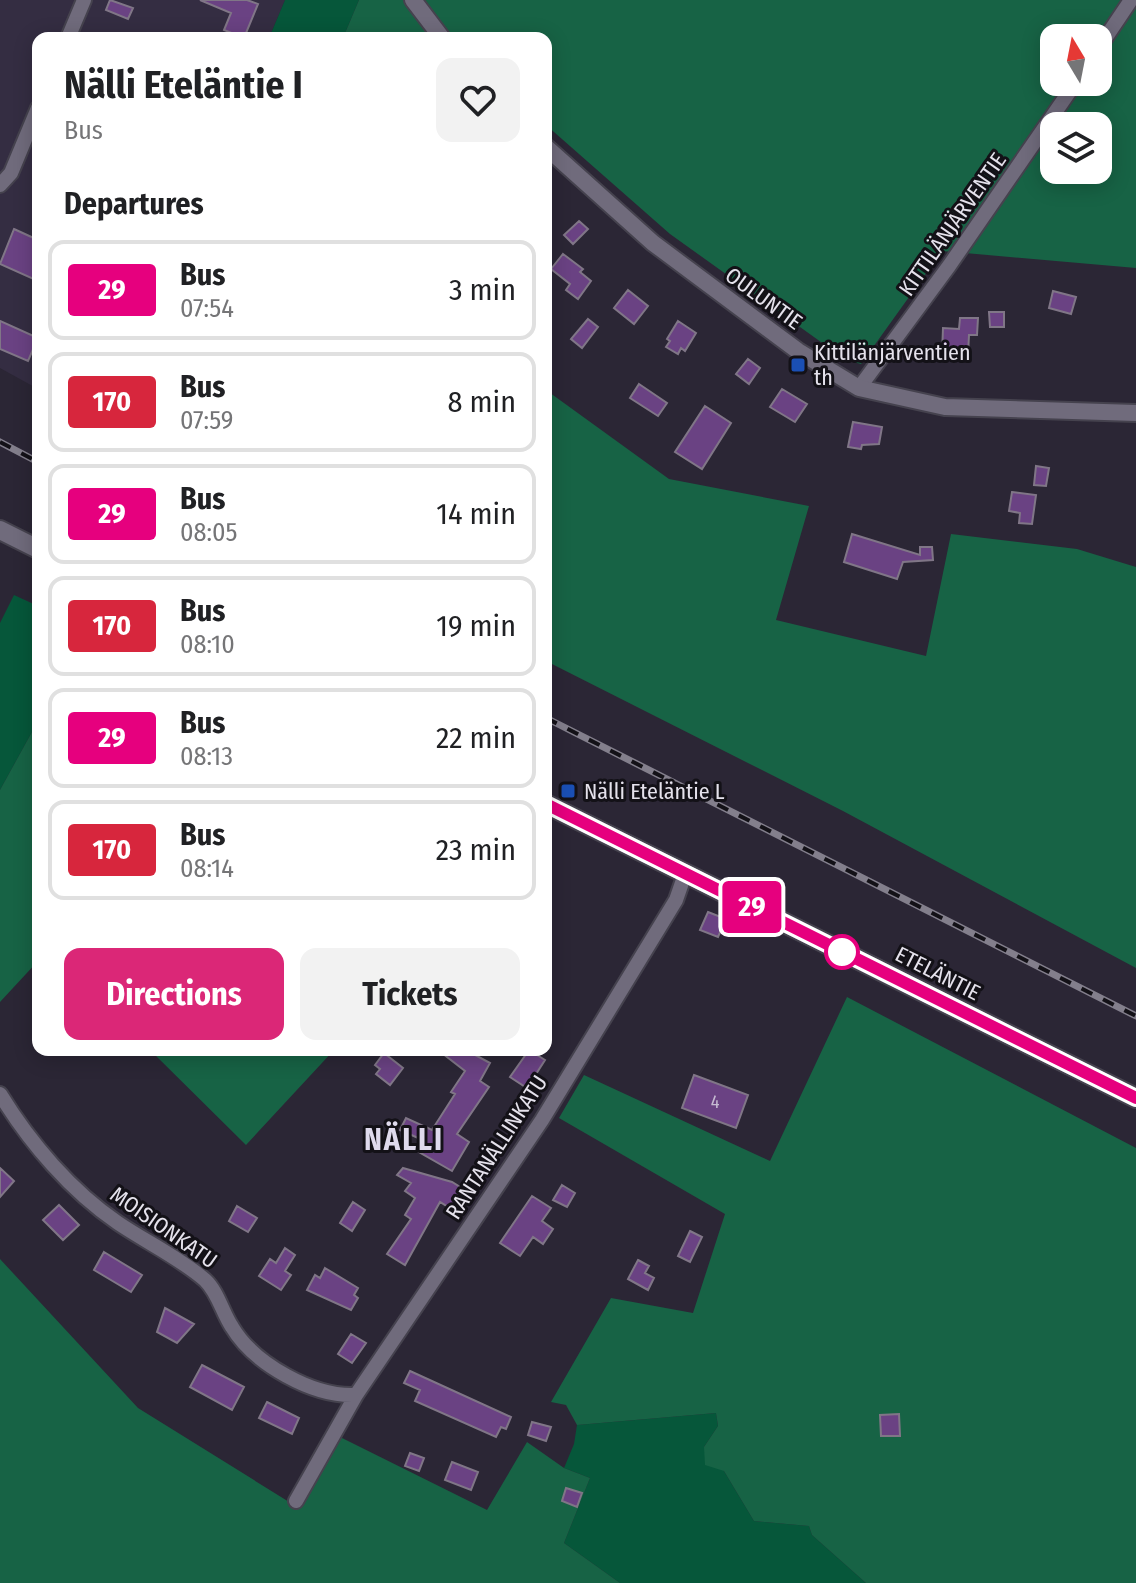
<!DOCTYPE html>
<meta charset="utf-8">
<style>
body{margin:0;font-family:"Fira Sans Condensed",sans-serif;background:#f2f2f2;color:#202124;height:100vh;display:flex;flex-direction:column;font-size:30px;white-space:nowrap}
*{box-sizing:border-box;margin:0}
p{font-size:26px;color:#757577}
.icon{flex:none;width:44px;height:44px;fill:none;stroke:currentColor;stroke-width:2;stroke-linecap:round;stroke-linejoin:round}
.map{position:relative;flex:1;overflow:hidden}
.drawer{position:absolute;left:32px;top:32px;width:520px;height:1024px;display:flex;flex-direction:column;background:#fff;border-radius:16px;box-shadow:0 4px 20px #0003}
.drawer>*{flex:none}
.badge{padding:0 16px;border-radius:6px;font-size:28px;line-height:52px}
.needle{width:52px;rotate:350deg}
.controls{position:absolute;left:1040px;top:24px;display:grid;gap:16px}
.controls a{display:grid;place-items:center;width:72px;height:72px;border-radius:16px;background:#fff;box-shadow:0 4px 20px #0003;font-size:40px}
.map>.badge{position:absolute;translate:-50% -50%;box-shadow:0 0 0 4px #fff}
h2{padding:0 32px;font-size:30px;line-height:72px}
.round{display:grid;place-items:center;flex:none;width:84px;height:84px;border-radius:16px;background:#f2f2f2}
.head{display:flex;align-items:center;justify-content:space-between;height:136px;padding:0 32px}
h1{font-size:38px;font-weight:700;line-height:60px}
.cta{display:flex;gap:16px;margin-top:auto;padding:16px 32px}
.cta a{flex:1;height:92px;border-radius:16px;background:#db2777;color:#fff;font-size:32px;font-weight:700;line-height:92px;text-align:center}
.cta a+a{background:#f2f2f2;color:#202124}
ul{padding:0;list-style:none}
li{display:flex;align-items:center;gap:24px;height:100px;margin:0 16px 12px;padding:0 16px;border:4px solid #e0e0e0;border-radius:16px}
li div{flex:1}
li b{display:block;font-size:30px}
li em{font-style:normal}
li .badge{min-width:88px;font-weight:700;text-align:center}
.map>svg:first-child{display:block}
</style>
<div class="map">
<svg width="1136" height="1583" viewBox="0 0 1136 1583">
<rect width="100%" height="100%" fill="#2b2635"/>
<path fill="#342d42" d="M0,0h285l-16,38h-231v351l-38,-21z"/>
<path fill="#06573a" d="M285,0h74l-16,38h-74z
M14,595l24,11v115l-38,69v-167z
M716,1413l2,13 -14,21 20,24 30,50 55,5 3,9 54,48h-246l-56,-40 26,-65 -26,-10 10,-24 3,-19z"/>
<path fill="#176345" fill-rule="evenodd" d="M359,0h777v268l-194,-17 -81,113 -15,-4 -176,-126 -124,-109v-87h-203zM1054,38h44v44h-44zM1054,126h44v44h-44z
M546,390l123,89 140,27 -33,114 150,36 25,-122 126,15 59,18v401l-293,-157 -297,-150z
M38,721v240l-38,41v-212z
M847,997l289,151v435h-270l-54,-48 -3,-9 -55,-5 -30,-50 -19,-6 -1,-18 14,-21 -2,-13 -139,12 -11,-20 -15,-3 60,-104 82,15 32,-99 -166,-96 25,-43 186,86z
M150,1050h184l-88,95z
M0,1259l138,149 156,97 46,-68 147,73 40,-68 37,26 26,10 -26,65 56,40h-620z"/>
<path fill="#6a4283" stroke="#807687" stroke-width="2" d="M110,0l23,8 -5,11 -22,-9z
M200,0h47l11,4 -14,34 -20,-8 7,-17z
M579,221l9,8 -15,15 -9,-9z
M14,229l24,11v41l-38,-17z
M563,254l20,15 -3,3 11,9 -13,18 -12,-9 4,-6 -19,-15z
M628,290l20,16 -14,18 -20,-16z
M1053,291l23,6 -5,17 -22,-6z
M989,312h15v15h-14z
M960,318h18l-1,17h-8l-1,20 -26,-1 1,-26 16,1z
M588,319l10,8 -16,21 -11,-9z
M0,321l38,17 -10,23 -28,-12z
M678,321l18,12 -11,18 -4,-3 -3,6 -12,-7 4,-6 -3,-2z
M748,359l12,9 -11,16 -13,-10z
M639,384l28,19 -9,13 -28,-18z
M782,389l25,15 -12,18 -25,-15z
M705,406l26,17 -29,46 -27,-17z
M853,422l29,5 -3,17 -17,1 -1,4 -13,-2z
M1036,466l13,2 -3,18 -12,-1z
M1012,492l24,3 -4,29 -13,-1 1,-10 -11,-2z
M852,534l68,21v-8h12l1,13 -30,2 -6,17 -53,-17z
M708,912l18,7 -8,18 -18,-7z
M438,1050h28l24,13 -10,18 9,6 -32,47 12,8 -17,29 -33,-19 6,-11 -25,-11 6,-12 26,12 23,-36 -4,-2 14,-21z
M529,1050l16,10 -18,28 -17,-11z
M384,1053l19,15 -13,17 -14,-11 4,-5 -5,-4z
M694,1075l54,20 -12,33 -54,-20z
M0,1168l14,13 -14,16z
M403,1168l49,14 13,8 -12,20 -13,-8 -35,63 -18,-11 24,-35 -6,-4 10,-17 -10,-7 6,-8 -14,-8z
M562,1185l13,8 -8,14 -14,-7z
M532,1196l19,12 -9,13 11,8 -10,15 -10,-7 -13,19 -20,-13z
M353,1202l12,8 -13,21 -12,-8z
M59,1205l20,20 -16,15 -20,-20z
M237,1206l20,12 -9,14 -19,-11z
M690,1231l12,6 -12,25 -12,-6z
M285,1248l10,7 -10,16 6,4 -10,15 -22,-14 11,-17 6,4z
M104,1252l38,23 -11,17 -37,-22z
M638,1260l11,6 -4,7 9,5 -6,12 -20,-11z
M325,1268l33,20 -4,7 4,3 -7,12 -44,-20 8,-15 5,3z
M165,1308l29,16 -17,19 -20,-11z
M351,1334l15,9 -14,20 -14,-9z
M202,1365l42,22 -12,23 -42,-23z
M410,1371l101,46 -5,12 -5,-2 -5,10 -81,-36 5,-11 -16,-7z
M267,1402l32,16 -7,16 -33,-16z
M899,1414l1,22h-19l-1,-21z
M532,1422l19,5 -5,14 -18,-6z
M410,1453l14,5 -5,13 -14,-5z
M452,1462l26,10 -7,18 -26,-10z
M566,1488l16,5 -5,14 -15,-6z"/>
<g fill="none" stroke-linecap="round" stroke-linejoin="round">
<g stroke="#45424e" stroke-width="18">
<path id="minor" d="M68,38l16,-38
M1098,49l33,-49
M0,185l11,-12 27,-65
M859,388l90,-122 127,-184
M0,1094c30,49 71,97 118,129 28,19 62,35 87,57 13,12 17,32 27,47 22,37 81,70 124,68
M296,1501l60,-106 186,-275 134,-220 9,-26"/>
</g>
<g stroke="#45424e" stroke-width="20">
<path id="tertiary" d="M413,0l29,38
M546,147l107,96 145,108 61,37 86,19 191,6"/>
</g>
<g stroke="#45424e" stroke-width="22">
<path id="secondary" d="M0,530l38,19
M546,804l590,294"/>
</g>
<use href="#minor" stroke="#706b7c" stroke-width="14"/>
<use href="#tertiary" stroke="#706b7c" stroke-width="16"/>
<use href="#secondary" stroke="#706b7c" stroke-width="18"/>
<g stroke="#837f8c" stroke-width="7">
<path id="rail" d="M0,442l38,20
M546,718l590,298"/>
</g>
<use href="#rail" stroke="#131117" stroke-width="4" stroke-dasharray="12" stroke-linecap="butt"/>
</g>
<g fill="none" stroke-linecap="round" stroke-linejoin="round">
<g stroke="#fff" stroke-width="18">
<path id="line" d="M546,804l590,294"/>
</g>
<use href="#line" stroke="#e6007e" stroke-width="12"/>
</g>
<g fill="#1a4fb4" stroke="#131117" stroke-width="3">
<rect x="790" y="357" width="16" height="16" rx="4"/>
<rect x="560" y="783" width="16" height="16" rx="4"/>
</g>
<circle fill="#fff" stroke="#e6007e" stroke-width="4" cx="842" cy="952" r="16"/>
<g text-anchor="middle" stroke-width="6" stroke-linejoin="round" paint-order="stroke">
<g font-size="18" fill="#c6bad2">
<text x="715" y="1108">4</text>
</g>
<g font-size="22" fill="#e5e2ec" stroke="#131117">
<text transform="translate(952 224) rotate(-55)" y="8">KITTILÄNJÄRVENTIE</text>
<text transform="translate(764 298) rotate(36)" y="8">OULUNTIE</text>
<text transform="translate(938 973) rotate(27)" y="8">ETELÄNTIE</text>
<text transform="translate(496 1147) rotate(-57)" y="8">RANTANÄLLINKATU</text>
<text transform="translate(164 1227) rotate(35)" y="8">MOISIONKATU</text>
</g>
<g font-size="22" fill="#e5e2ec" stroke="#131117" text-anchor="start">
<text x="814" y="360">Kittilänjärventien<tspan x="814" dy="25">th</tspan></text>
<text x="584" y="799">Nälli Eteläntie L</text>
</g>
<g font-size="30" font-weight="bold" letter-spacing="2" fill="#dfdaed" stroke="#131117">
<text x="404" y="1150">NÄLLI</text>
</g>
</g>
</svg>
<div class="controls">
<a><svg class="needle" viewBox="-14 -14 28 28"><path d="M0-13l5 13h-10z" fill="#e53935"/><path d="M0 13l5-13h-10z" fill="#757577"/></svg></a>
<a><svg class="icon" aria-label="layers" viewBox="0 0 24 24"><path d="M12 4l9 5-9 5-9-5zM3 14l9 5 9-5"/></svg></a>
</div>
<b class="badge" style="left:752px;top:907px;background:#e6007e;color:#fff">29</b>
<section class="drawer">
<div class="head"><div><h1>Nälli Eteläntie I</h1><p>Bus</p></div><a class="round"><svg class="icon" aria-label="heart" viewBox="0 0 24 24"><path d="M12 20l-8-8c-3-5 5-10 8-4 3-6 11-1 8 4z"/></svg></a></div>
<h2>Departures</h2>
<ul>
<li><span class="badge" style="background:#e6007e;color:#fff">29</span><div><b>Bus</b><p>07:54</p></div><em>3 min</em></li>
<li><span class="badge" style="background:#d7263d;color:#fff">170</span><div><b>Bus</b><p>07:59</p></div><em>8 min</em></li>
<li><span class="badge" style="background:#e6007e;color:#fff">29</span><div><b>Bus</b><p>08:05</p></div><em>14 min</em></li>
<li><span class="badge" style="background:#d7263d;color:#fff">170</span><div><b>Bus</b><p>08:10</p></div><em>19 min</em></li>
<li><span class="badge" style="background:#e6007e;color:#fff">29</span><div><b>Bus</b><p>08:13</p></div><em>22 min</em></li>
<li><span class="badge" style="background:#d7263d;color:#fff">170</span><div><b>Bus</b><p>08:14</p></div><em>23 min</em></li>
</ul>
<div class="cta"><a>Directions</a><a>Tickets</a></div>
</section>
</div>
